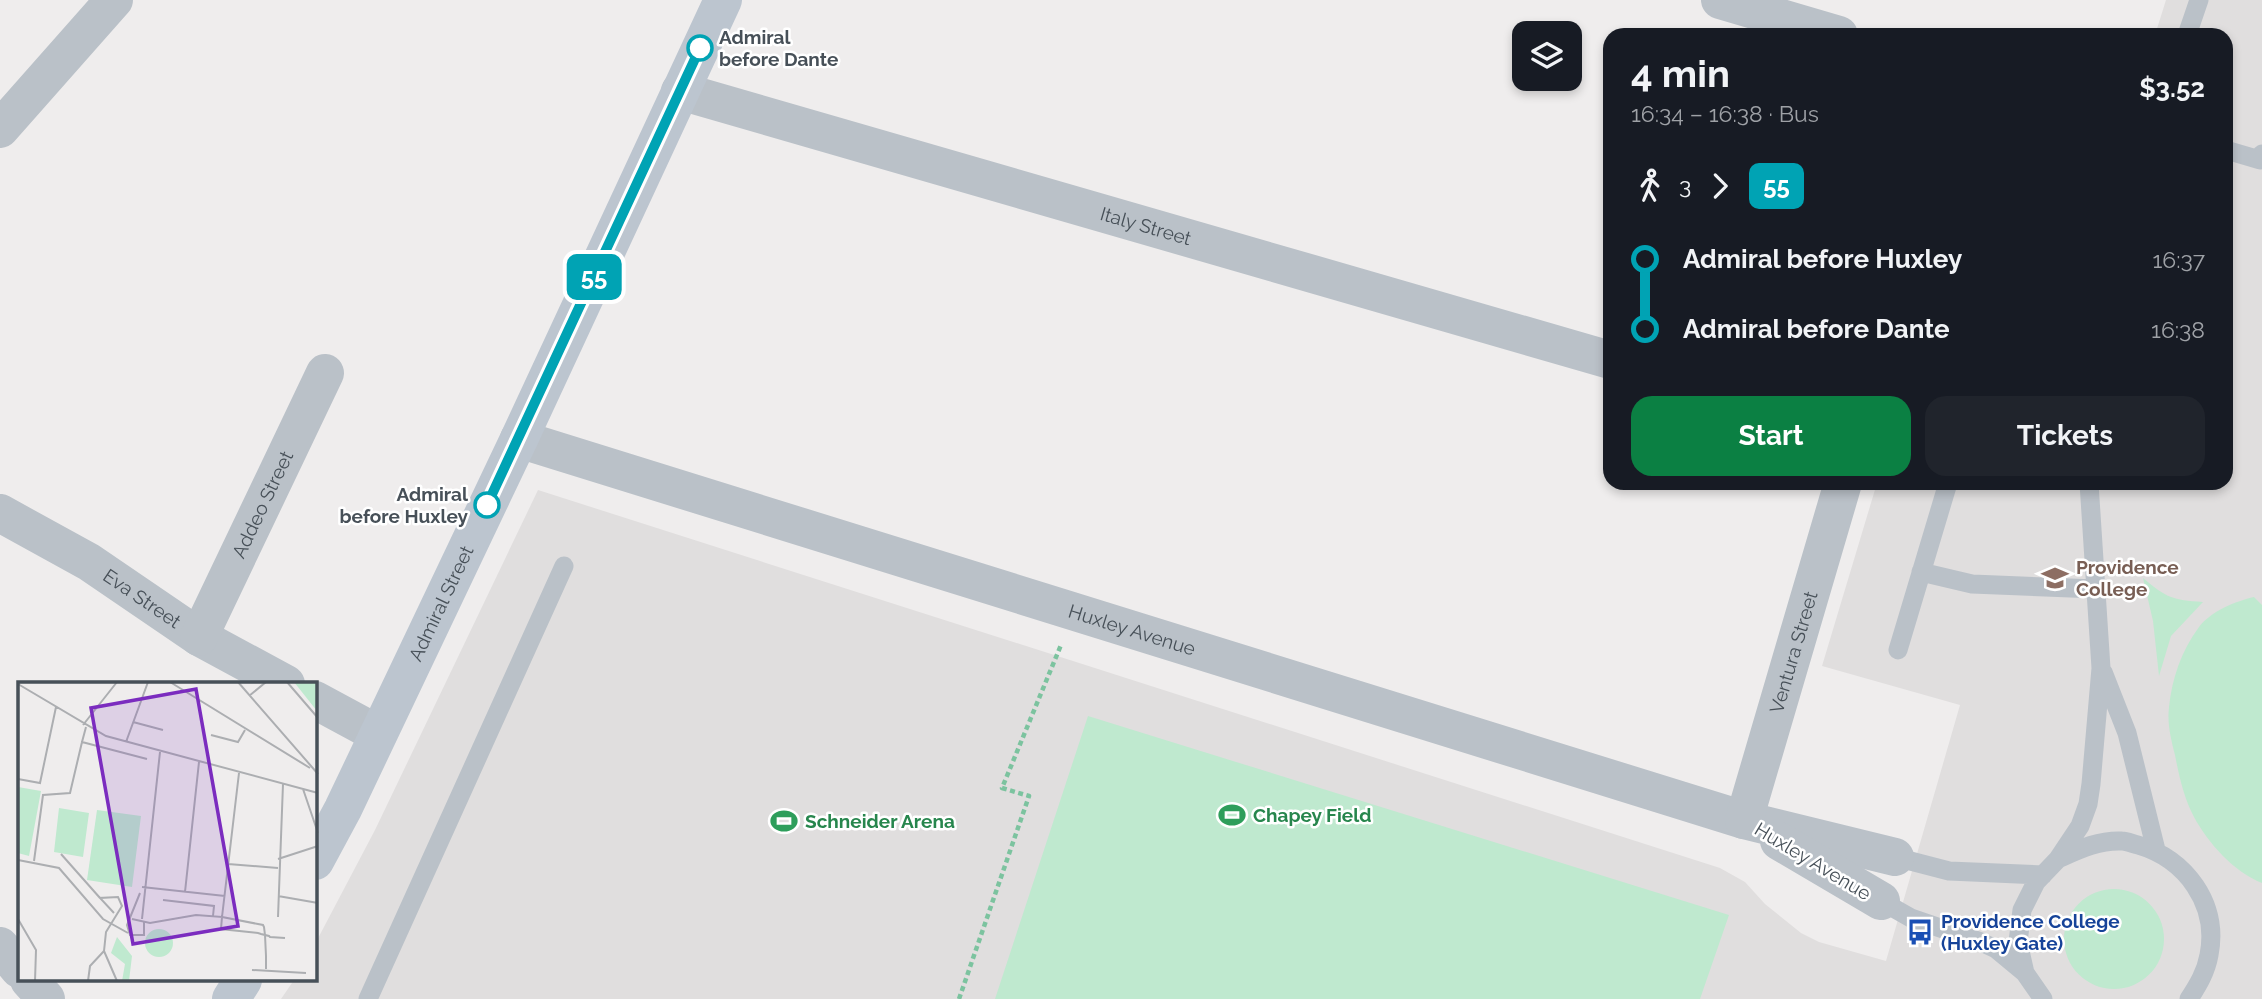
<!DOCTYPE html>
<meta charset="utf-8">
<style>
body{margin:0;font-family:Raleway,sans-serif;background:#20242c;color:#f1f3f6;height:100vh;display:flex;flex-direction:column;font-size:26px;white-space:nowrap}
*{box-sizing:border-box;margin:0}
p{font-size:23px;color:#9ea1a6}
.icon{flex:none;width:38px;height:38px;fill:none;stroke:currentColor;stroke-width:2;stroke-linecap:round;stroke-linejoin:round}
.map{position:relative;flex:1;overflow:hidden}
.sheet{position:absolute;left:1603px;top:28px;width:630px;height:462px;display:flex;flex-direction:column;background:#171b24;border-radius:21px;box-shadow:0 4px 10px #0003}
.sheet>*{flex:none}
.badge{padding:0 14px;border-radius:10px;font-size:24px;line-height:46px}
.fabs{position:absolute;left:1512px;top:21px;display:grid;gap:14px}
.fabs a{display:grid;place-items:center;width:70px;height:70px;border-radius:14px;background:#171b24;box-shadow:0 4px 10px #0003;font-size:35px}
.map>.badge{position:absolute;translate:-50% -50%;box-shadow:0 0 0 4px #fff}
.legs{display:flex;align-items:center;gap:10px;height:77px;padding:0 28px;font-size:23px}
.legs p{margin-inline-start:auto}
.head{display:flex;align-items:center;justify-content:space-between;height:119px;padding:0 28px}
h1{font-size:38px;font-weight:700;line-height:52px}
.action{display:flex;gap:14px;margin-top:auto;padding:14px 28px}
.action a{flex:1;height:80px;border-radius:21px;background:#0b8043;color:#fff;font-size:28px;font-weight:700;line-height:80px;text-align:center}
.action a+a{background:#20242c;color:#f1f3f6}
ul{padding:0 28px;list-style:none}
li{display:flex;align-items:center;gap:24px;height:70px;font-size:26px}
li i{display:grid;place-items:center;width:10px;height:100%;margin:0 9px;background:currentColor}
li i::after{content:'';width:18px;height:18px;margin:-9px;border:5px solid;border-radius:50%;background:#171b24}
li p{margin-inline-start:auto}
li:first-child i{background:linear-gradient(#0000 50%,currentColor 0)}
li:last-child i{background:linear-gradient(currentColor 50%,#0000 0)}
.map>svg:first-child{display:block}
</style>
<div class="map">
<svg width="2262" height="999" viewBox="0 0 2262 999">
<rect width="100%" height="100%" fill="#efeded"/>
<path fill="#e0dede" d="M2166,0h96v999h-1981l13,-19h21v-36l60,-114 163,-340 1182,378 25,14 20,22 36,29 18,9 67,19 74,-256 -138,-39 55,-183h349v-448h-71z"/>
<path fill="#bfe9cf" d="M2143,578c24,20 29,22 60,24l-32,34 -12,40 -6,-55z
M2254,597l8,8v278c-28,-11 -54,-40 -68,-66 -10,-19 -15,-41 -19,-62 -4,-16 -8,-31 -6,-48 3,-28 12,-56 30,-80 12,-16 37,-26 55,-30z
M1088,716l641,199 -29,84h-705z
M2064 939a50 50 0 1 1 100 0a50 50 0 1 1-100 0Z"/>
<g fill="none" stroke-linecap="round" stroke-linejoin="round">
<path stroke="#7cc39f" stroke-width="4.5" stroke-dasharray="5 3.5" stroke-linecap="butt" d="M959,999l70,-203 -27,-8 59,-143"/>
<path stroke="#bac1c8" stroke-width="19" d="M2187,35l12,-35
M2226,150l34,10 2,-6
M1921,572l51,12 124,5
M1898,650l50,-167
M2103,672l24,61 29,117
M1895,857l54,14 94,4
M2060,858c20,-9 39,-18 62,-17 5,0 11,3 16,4 48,14 81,59 71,110 -3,17 -11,30 -20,44
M1881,901l30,17 70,24 15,7 29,24 18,26
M2025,973l-7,-31 4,-32 14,-28 22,-23 22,-33 8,-22 3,-20 10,-116 -12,-185
M368,999l196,-433"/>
<g stroke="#bac1c8" stroke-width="38">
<path d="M1720,0l119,35"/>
<path id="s1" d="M680,91l930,269"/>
<path d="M0,129l114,-129"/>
<path id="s2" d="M519,439l1225,381 151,37"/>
<path id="s3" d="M0,513l89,49 110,75 87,47"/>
<path id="s4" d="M199,637l126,-264"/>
<path d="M315,700l63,34"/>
<path id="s5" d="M1744,820l99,-337"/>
<path d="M1779,841l102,60"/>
<path d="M0,946l19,23"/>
<path d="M29,980l17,19"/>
</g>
<g stroke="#bcc5cf" stroke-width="38">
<path id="s6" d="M315,861l28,-52 176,-370 204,-439"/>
<path d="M231,999l12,-19"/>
</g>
</g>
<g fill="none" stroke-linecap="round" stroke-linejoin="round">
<g stroke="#fff" stroke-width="16">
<path id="line-1" d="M487,505l213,-457"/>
</g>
<use href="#line-1" stroke="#00a3b4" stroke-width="10"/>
</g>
<defs>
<g id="university-bare" transform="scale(2.1)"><path d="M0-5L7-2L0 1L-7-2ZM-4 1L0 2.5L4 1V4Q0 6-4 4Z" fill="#8d6e63" stroke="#fff" stroke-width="2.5" paint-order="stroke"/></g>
<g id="stadium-bare" transform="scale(2.1)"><path d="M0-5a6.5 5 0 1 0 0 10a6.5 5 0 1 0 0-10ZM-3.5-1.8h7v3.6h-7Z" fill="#2e9e5b" stroke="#fff" stroke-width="2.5" paint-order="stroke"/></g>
<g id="bus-bare" transform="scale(2.1)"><path d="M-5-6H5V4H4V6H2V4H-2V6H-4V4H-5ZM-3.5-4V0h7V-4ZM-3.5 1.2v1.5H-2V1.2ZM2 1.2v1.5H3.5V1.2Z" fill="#1a4fb4" stroke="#fff" stroke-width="2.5" paint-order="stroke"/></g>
</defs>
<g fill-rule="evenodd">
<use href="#university-bare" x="2055" y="578"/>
<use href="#stadium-bare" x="1232" y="815"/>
<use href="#stadium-bare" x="784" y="821"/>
<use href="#bus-bare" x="1920" y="932"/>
</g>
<g fill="#fff" stroke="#00a3b4" stroke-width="3.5">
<circle cx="700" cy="48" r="12"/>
<circle cx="487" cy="505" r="12"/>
</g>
<g text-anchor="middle" stroke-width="5" stroke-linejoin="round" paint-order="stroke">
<g font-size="19" font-weight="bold" fill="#475058" stroke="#fff" text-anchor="start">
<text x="719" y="44">Admiral<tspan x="719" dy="22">before Dante</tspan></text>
<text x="468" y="501" text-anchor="end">Admiral<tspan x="468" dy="22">before Huxley</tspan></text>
</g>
<g font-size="19" fill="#475058" stroke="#fff">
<text dy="7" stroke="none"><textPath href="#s1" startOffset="485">Italy Street</textPath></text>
<text dy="7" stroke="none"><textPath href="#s4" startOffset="147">Addeo Street</textPath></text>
<text dy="7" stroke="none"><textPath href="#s3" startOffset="166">Eva Street</textPath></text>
<text dy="7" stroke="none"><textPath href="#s6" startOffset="287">Admiral Street</textPath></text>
<text dy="7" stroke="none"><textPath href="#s2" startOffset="642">Huxley Avenue</textPath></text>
<text dy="7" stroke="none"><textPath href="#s5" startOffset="175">Ventura Street</textPath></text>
<text transform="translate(1813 861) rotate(31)" y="7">Huxley Avenue</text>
</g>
<g font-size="19" font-weight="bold" fill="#785e54" stroke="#fff" text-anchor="start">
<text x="2076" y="574">Providence<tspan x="2076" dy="22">College</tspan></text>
</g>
<g font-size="19" font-weight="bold" fill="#27864d" stroke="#fff" text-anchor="start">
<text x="1253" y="822">Chapey Field</text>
<text x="805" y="828">Schneider Arena</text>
</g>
<g font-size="19" font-weight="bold" fill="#164399" stroke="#fff" text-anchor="start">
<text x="1941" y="928">Providence College<tspan x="1941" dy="22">(Huxley Gate)</tspan></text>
</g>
</g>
<g transform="translate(18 682)">
<rect width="299" height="299" fill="#efeded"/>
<path d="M276,0h23v29zM0,105l23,4 -12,65 -11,-3zM41,126l30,5 -6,44 -29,-5zM79,128l44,6 -9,71 -45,-7zM127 261a14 14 0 1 1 28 0a14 14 0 1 1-28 0ZM99,255l15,19 -3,25h-7l3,-17 -14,-11z" fill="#bfe9cf"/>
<path fill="none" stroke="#acaeb1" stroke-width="2" d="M152,0l140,86M220,0l80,92M269,0l31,36M0,2l88,52 212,57M231,14l17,-14M115,40l30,8M65,43l34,-43M68,45l-4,15 65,17M193,53l27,7 7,-12M108,60l22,-60M0,97l22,4 16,-76M285,107l15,44M43,172l39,44M260,177l40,-13M0,178l41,8 44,51 25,14M16,179l9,-66 27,-2 12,-51M210,182l50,4M124,205l83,9M167,210l14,-130M122,211l-13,32 3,10h14v-14M260,214l40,7M145,218l51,6 -1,10M260,235l5,-133M0,237l18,31 -1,31M114,237l18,4 46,-8 26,2 17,-144M124,237l18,-167M86,269l13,30M248,287v-13l-1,-21 -1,-8 -1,-2 -41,-8 -1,12 37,4 3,1 8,2 1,1 15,1M234,288l54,3M70,299l2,-15 14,-15 2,-19 16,-26 -4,-9 -18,1 14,15"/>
<path fill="#7b2cbf" fill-opacity="0.15" stroke="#7b2cbf" stroke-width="3.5" d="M178,7l42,237 -105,18 -42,-236z"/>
<rect width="299" height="299" fill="none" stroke="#475058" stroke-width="3.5"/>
</g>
</svg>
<div class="fabs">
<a><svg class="icon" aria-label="layers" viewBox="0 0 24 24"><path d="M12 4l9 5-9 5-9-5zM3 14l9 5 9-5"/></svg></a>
</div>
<b class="badge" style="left:594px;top:277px;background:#00a3b4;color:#fff">55</b>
<section class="sheet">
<div class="head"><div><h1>4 min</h1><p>16:34 – 16:38 · Bus</p></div><b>$3.52</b></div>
<div class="legs"><svg class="icon" aria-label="walk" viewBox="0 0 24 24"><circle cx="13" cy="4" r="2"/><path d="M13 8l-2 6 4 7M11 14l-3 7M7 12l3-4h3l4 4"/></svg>3<svg class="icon" aria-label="forward" viewBox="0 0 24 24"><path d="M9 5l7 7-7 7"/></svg><b class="badge" style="background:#00a3b4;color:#fff">55</b></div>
<ul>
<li><i style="color:#00a3b4"></i><b>Admiral before Huxley</b><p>16:37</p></li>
<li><i style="color:#00a3b4"></i><b>Admiral before Dante</b><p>16:38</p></li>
</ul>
<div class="action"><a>Start</a><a>Tickets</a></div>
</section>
</div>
